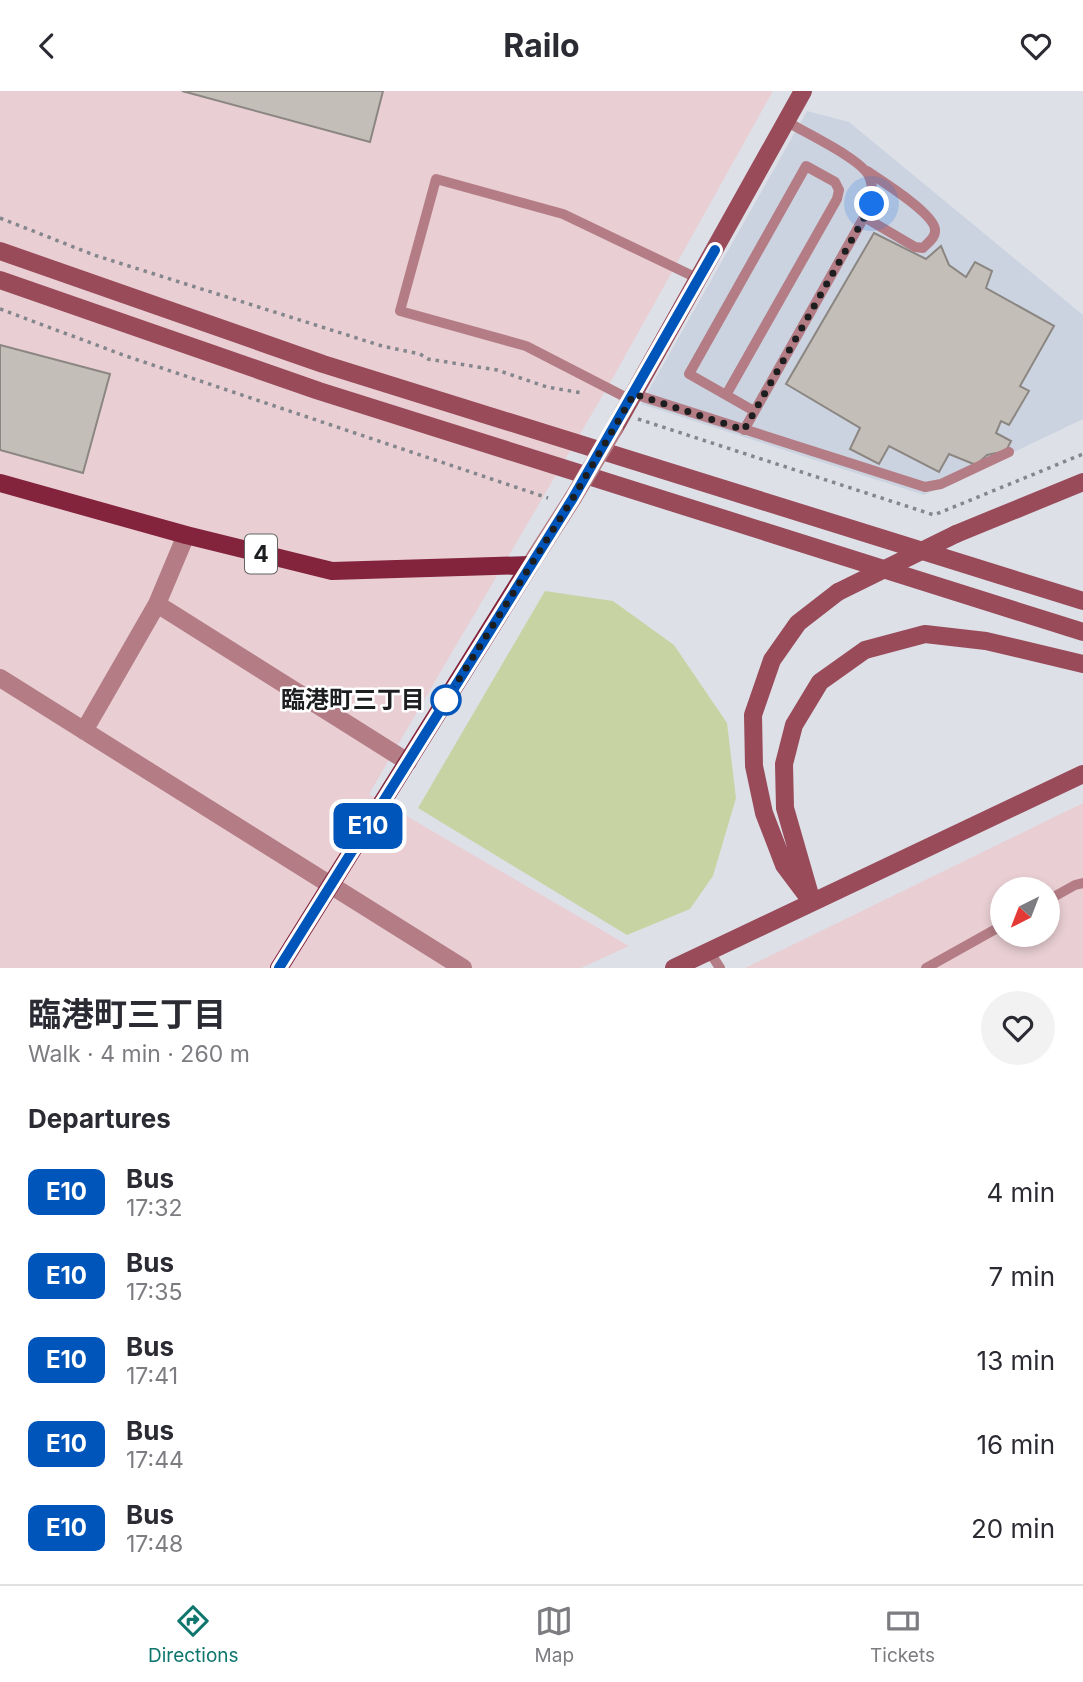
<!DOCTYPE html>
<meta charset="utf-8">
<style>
body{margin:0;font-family:Inter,"Noto Sans JP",sans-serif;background:#f2f2f3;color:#2b2b33;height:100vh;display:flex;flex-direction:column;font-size:26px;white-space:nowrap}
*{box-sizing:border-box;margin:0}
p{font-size:23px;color:#7c7c81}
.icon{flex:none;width:38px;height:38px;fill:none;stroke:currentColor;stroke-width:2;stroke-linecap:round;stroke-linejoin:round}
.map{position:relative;height:877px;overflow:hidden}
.drawer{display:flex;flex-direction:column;background:#fff;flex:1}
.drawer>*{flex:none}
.badge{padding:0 14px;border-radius:10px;font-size:24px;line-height:46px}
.needle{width:46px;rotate:222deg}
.buttons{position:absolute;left:990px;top:786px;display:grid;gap:14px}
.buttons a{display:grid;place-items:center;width:70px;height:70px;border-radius:50%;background:#fff;box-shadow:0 4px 10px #0003;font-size:35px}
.you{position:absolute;width:35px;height:35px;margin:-18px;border:5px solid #fff;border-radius:50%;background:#1a73e8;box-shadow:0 0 0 10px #1a73e833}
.map>.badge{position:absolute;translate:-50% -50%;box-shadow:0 0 0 4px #fff}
h2{padding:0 28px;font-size:26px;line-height:63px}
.round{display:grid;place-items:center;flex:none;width:74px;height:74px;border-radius:37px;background:#f2f2f3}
.overview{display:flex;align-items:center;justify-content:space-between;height:119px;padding:0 28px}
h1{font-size:33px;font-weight:700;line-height:52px}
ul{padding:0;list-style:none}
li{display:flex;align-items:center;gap:21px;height:84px;padding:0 28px}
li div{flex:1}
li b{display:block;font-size:26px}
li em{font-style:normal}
li .badge{min-width:77px;font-weight:700;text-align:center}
header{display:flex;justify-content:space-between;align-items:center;height:91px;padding:0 28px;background:#fff;font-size:32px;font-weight:700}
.menu{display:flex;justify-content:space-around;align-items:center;height:98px;border-top:2px solid #e1e1e2;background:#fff;font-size:19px;color:#7c7c81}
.menu a{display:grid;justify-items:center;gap:4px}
.menu .active{color:#0f766e}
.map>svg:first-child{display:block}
</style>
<header><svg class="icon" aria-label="back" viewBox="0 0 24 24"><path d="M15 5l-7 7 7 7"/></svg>Railo<svg class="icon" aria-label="heart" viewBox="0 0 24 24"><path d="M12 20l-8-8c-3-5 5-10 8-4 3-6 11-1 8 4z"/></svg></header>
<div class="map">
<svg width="1083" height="877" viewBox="0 0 1083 877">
<rect width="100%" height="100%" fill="#dde0e7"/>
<path fill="#e9cfd4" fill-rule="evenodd" d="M0,0h773l-163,292 -241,411 260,152 -48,22h-581z
M1083,712v165h-338zM1003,798h45v46h-45z"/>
<path fill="#cbd3e0" d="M807,20l42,11 234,193v104l-159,76 -283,-91z"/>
<path fill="#c8d3a3" d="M545,500l68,10 61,44 53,78 9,75 -23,78 -23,33 -63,26 -209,-127z"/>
<path fill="#c3beb8" stroke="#8b8681" stroke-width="2" d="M182,0h201l-13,51z
M874,142l52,26 15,-13 8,19 17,12 9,-15 17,9 -6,17 68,38 -34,60 9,5 -20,34 -8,-4 -5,12 15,8 -5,10 -19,4 -11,10 -27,-11 -10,18 -50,-26 -10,18 -29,-15 10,-21 -74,-44z
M0,254l110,29 -27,99 -83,-23z"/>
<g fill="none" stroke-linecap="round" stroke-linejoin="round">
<path stroke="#83868a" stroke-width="3.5" stroke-dasharray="3.5 5" stroke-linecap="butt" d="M0,127l94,37 288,91 38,8 8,5 69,11 50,17 35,6
M0,218l126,47 422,142
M638,328l296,96 149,-61"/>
<path stroke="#b47d85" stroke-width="10" d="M864,126l51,30 8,1c4,-5 13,-10 12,-18 0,-16 -53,-49 -68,-59
M634,303l291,93 16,-3 68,-32
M726,304l-37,-21 117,-208 29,16 4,8 -2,9 -111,196 28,16
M631,309l-105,-54 -126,-35 36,-132 127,35 136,65
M744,339l128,-227c1,-9 1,-17 -3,-27 -9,-18 -64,-43 -83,-55
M1048,809l27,-15 8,-2
M709,860l11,17
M926,877l77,-43"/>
<path stroke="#b47d85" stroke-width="18" d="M530,474l43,-67
M157,513l251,158
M0,587l463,290
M84,640l73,-127 29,-69"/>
<path stroke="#994b5a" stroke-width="18" d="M0,160l323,113 760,237
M0,189l319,111 764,241
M614,338l189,-338
M956,443l127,-52
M808,806l-24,-32 -20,-52 -10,-47 -1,-51 19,-55 26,-37 40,-31
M812,811l-27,-94 -1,-44 10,-39 26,-43 45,-32 60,-16 61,7 97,23
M674,877l409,-194"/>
<path stroke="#83233c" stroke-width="18" d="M0,392l186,52 146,36 198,-6
M279,877l251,-403"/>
<path stroke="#b47d85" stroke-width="18" d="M573,407l41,-69"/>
<path stroke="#994b5a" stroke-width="18" d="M838,501l118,-58"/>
</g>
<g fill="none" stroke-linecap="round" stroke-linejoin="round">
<g stroke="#fff" stroke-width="16">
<path id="line" d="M279,877l294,-470 142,-248"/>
</g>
<use href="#line" stroke="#05b" stroke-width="10"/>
<path stroke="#1c1e20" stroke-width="7" stroke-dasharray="0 12.6" d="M446,609l127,-202 61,-104 110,36 128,-226"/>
</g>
<circle fill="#fff" stroke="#05b" stroke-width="3.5" cx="446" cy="609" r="14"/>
<g text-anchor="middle" stroke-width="5" stroke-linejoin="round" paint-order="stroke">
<rect fill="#fff" stroke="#606263" stroke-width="2" x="245" y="443.5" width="32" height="39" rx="5"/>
<g font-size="23" font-weight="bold" fill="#1c1e20">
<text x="261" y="471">4</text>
</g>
<g font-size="24" font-weight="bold" fill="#1c1e20" stroke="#fff" text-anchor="end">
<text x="425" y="617">臨港町三丁目</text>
</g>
</g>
</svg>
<div class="buttons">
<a><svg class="needle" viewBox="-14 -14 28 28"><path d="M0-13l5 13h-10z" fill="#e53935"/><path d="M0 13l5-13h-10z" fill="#7c7c81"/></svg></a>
</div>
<div class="you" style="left:872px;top:113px"></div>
<b class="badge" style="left:368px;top:735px;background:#05b;color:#fff">E10</b>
</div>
<section class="drawer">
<div class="overview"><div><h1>臨港町三丁目</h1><p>Walk · 4 min · 260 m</p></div><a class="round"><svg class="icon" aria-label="heart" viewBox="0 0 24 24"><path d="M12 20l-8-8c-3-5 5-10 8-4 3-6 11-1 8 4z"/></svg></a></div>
<h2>Departures</h2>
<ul>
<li><span class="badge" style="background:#05b;color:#fff">E10</span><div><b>Bus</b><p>17:32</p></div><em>4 min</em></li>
<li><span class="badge" style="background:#05b;color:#fff">E10</span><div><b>Bus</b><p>17:35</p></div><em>7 min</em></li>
<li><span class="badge" style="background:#05b;color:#fff">E10</span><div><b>Bus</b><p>17:41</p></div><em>13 min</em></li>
<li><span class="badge" style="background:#05b;color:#fff">E10</span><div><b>Bus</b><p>17:44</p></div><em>16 min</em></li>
<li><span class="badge" style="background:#05b;color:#fff">E10</span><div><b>Bus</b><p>17:48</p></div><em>20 min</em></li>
</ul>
</section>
<nav class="menu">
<a class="active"><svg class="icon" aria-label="directions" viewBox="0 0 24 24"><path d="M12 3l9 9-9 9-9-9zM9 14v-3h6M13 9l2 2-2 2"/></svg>Directions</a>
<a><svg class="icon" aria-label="map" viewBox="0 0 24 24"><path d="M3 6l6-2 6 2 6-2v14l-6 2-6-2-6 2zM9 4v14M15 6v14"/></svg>Map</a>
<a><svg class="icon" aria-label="tickets" viewBox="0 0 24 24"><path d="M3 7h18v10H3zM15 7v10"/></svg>Tickets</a>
</nav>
